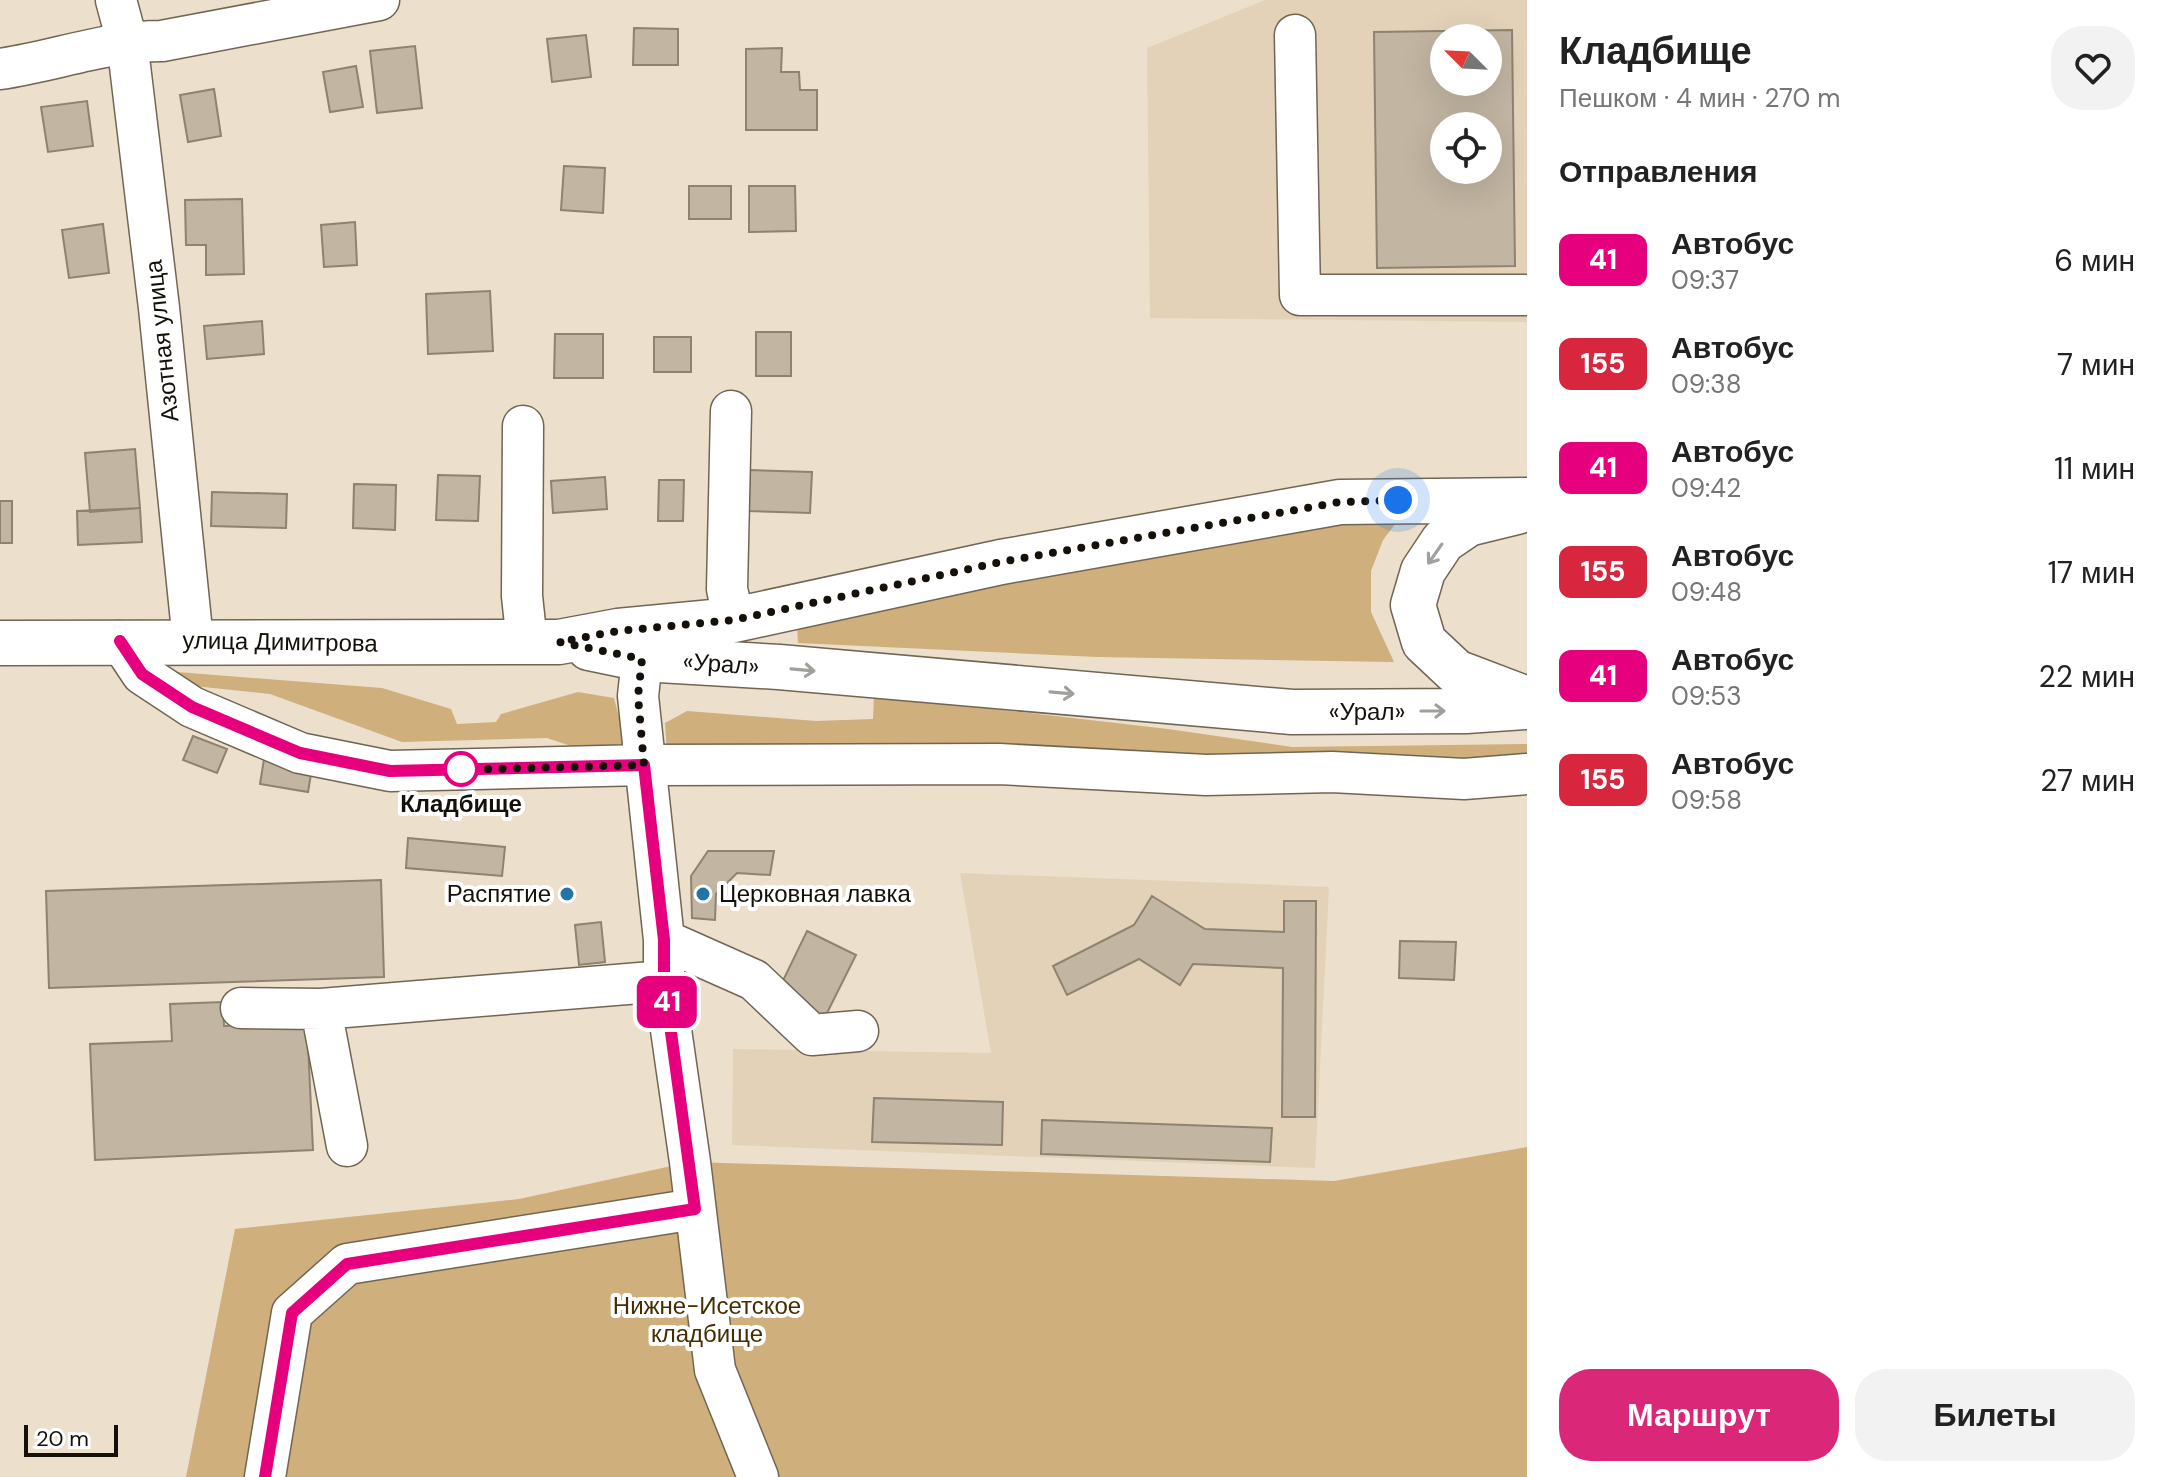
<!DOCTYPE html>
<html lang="ru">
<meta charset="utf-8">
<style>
body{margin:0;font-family:"DM Sans",sans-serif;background:#f2f2f2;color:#222;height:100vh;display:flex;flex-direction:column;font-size:30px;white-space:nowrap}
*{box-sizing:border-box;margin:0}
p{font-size:26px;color:#767676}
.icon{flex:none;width:44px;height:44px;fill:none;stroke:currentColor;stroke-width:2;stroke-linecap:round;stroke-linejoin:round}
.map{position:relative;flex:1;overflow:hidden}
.sheet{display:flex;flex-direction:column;background:#fff;width:640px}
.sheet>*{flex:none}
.badge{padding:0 16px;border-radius:12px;font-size:28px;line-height:52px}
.needle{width:52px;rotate:294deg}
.controls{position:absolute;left:1430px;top:24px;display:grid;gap:16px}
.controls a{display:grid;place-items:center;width:72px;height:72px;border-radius:50%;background:#fff;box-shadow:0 8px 32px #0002;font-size:40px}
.scale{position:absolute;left:24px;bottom:20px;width:94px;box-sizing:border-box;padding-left:8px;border:4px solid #15110a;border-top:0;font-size:22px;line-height:28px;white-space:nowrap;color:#15110a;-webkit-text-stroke:6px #fff;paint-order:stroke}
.you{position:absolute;width:40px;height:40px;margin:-20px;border:6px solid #fff;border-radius:50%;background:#1a73e8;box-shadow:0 0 0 12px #1a73e833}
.map>.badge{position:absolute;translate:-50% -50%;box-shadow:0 0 0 4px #fff}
h2{padding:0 32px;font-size:30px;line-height:72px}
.round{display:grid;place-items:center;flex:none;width:84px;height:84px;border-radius:32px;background:#f2f2f2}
.overview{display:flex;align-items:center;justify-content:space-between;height:136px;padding:0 32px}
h1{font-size:38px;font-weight:800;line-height:60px}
.primary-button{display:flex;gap:16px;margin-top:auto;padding:16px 32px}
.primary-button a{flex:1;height:92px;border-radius:32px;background:#db2777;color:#fff;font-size:32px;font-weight:800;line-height:92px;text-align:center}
.primary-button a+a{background:#f2f2f2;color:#222}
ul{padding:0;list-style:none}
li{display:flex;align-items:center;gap:24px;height:104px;padding:0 32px}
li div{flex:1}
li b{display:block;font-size:30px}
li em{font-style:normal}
li .badge{min-width:88px;font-weight:700;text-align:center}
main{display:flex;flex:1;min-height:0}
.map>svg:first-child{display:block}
</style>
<main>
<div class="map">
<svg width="1527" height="1477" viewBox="0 0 1527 1477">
<rect width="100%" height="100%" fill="#ecdfcc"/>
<path fill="#e3d2b8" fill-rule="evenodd" d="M1265,0h262v322l-377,-4 -3,-270zM1444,38h44v44h-44zM1444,126h44v44h-44z
M960,873l369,14 -14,281 -583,-23 1,-96 258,4z"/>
<path fill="#cfaf7b" d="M1402,515l-19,25 -12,31v41l23,50 -297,-5 -299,-14 -1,-18 421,-91z
M177,672l205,16 69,21 6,15 39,-2 5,-8 77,-22 36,6 11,43 -9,20 -69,-23 -145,4 -132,-48 -76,-8z
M874,695l294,34 124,18 235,-3v17l-860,-8 -2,-30 22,-12 129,10 57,-2z
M1527,1147v330h-1341l49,-248 284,-30 171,-37 644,19z"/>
<path fill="#c2b5a2" stroke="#8e8270" stroke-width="2" fill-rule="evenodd" d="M634,28l44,1v36h-45z
M1512,30l3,236 -138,2 -3,-236zM1444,38h44v44h-44zM1444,126h44v44h-44z
M586,35l5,42 -39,5 -5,-43z
M415,46l7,62 -45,5 -7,-62z
M782,48l-1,24h18l1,18h17v40h-71v-81z
M356,66l7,41 -33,5 -7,-40z
M214,89l7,47 -33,6 -8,-47z
M87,101l6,45 -45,6 -7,-45z
M564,166l41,2 -2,45 -42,-3z
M689,186h42v33h-42z
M749,186h46l1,45 -47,1z
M242,199l2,75 -38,1v-30h-20l-1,-45z
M355,222l2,43 -33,2 -3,-42z
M103,224l6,49 -40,5 -7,-48z
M490,291l3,60 -65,3 -2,-60z
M262,321l2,33 -57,5 -3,-33z
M756,332h35v44h-35z
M555,334h48v44h-49z
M654,337h37v35h-37z
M135,449l5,59 -50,4 -5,-59z
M750,470l62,2 -2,41 -62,-2z
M438,475l42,1 -2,45 -42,-1z
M605,477l2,32 -54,4 -2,-32z
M659,480h25l-1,41h-25z
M354,484l42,1 -1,45 -42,-2z
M212,492l75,2 -1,34 -75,-2z
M0,501h12v42h-12z
M140,508l2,34 -64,3 -1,-34z
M193,736l34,13 -10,24 -34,-13z
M264,759l48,9 -4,24 -48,-8z
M408,838l97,9 -3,29 -96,-8z
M708,851h66l-4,24 -33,-2 -21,21 -1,26 -23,-2 -1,-42z
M381,880l3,97 -335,11 -3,-97z
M1152,896l53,33 79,3v-31h32l-1,216h-33l1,-149 -90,-4 -13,21 -41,-26 -72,36 -14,-29 81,-41z
M601,922l4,40 -26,3 -4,-40z
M807,931l49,24 -32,64 -48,-24z
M1400,941l56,1 -2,38 -55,-2z
M223,1002l1,24 83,-3 6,127 -218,10 -5,-116 82,-3 -2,-37z
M874,1098l129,4 -1,43 -130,-3z
M1042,1120l230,8 -2,34 -229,-8z"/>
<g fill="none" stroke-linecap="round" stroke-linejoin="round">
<g stroke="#716554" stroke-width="43">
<path id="minor" d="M116,0l11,41 32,267 34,333
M1295,35l5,260h227
M0,69c55,-8 106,-28 162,-28l217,-41
M731,411l-4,178 7,31
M523,426l-1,170 5,47
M120,641l22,33 50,33 108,46 90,18 254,-6 355,-1 207,11 126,-3 132,7 63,-5
M642,659l-4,37 26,244v41l26,181 25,208 43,107
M664,940l90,40 58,55 46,-4
M241,1008l80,1 343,-28
M321,1009l26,137
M265,1477l27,-164 55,-49 348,-55"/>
</g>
<g stroke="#716554" stroke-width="47">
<path id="major" d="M1517,512l-49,12 -25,17 -20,30 -10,34 11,37 32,30 71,27
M0,643l559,-1 59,-11 116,-11 267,-58 339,-60 187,-2
M589,648l53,11 137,8 513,45 174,-1 61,-4"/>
</g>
<use href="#minor" stroke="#fff" stroke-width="40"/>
<use href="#major" stroke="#fff" stroke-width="44"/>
</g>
<defs><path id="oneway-shaft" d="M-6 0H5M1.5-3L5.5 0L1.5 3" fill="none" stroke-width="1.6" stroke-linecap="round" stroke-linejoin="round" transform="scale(2)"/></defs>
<g stroke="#a1a09d">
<use href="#oneway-shaft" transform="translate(1435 554) rotate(125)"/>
<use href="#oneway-shaft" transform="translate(803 670) rotate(5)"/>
<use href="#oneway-shaft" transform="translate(1062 693) rotate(5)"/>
<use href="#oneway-shaft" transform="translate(1433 711)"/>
</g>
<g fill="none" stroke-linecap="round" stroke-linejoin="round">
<g stroke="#fff" stroke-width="18">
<path id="line" d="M120,641l22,33 50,33 108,46 90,18 254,-6 20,175v41l31,228 -348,55 -55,49 -27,164"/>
</g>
<use href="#line" stroke="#e6007e" stroke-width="12"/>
<path stroke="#15110a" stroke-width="8" stroke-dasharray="0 14.4" d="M461,769l-8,1 191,-5 -6,-69 4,-37 -83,-17 59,-11 116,-11 267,-58 339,-60 58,-2"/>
</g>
<circle fill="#fff" stroke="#e6007e" stroke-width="4" cx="461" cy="769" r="16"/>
<g fill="#2475a6" stroke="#fff" stroke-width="3">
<circle cx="567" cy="894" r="8"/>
<circle cx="703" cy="894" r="8"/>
</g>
<g text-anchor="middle" stroke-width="8" stroke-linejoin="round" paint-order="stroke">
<g font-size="24" fill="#15110a" stroke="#fff">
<text transform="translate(162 341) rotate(-96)" y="8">Азотная улица</text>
<text transform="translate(280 642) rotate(1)" y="8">улица Димитрова</text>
<text transform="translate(721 664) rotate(4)" y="8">«Урал»</text>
<text x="1367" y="720">«Урал»</text>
</g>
<g font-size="24" font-weight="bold" fill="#15110a" stroke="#fff">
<text x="461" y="812">Кладбище</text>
</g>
<g font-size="24" fill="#15110a" stroke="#fff" text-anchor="end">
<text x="551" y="902">Распятие</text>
<text x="719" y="902" text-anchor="start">Церковная лавка</text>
</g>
<g font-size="24" fill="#452d00" stroke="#fff">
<text x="707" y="1314">Нижне-Исетское<tspan x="707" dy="28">кладбище</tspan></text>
</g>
</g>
</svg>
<div class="controls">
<a><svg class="needle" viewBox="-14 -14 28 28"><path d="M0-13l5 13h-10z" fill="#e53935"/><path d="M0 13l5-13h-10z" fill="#767676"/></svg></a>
<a><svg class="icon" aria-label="locate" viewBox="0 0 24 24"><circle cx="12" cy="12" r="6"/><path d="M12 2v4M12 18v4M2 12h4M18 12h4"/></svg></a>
</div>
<div class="scale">20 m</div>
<div class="you" style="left:1398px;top:500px"></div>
<b class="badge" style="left:667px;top:1002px;background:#e6007e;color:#fff">41</b>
</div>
<section class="sheet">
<div class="overview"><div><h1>Кладбище</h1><p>Пешком · 4 мин · 270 m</p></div><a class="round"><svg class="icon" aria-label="heart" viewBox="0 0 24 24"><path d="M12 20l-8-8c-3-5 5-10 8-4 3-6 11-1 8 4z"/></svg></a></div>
<h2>Отправления</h2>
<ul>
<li><span class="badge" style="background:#e6007e;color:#fff">41</span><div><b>Автобус</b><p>09:37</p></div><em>6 мин</em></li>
<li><span class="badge" style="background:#d7263d;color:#fff">155</span><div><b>Автобус</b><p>09:38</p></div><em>7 мин</em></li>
<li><span class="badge" style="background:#e6007e;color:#fff">41</span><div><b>Автобус</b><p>09:42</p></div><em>11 мин</em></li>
<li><span class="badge" style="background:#d7263d;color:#fff">155</span><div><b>Автобус</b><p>09:48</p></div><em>17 мин</em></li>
<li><span class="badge" style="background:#e6007e;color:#fff">41</span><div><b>Автобус</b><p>09:53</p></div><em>22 мин</em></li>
<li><span class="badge" style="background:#d7263d;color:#fff">155</span><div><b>Автобус</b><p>09:58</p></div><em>27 мин</em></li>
</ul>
<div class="primary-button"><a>Маршрут</a><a>Билеты</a></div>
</section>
</main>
